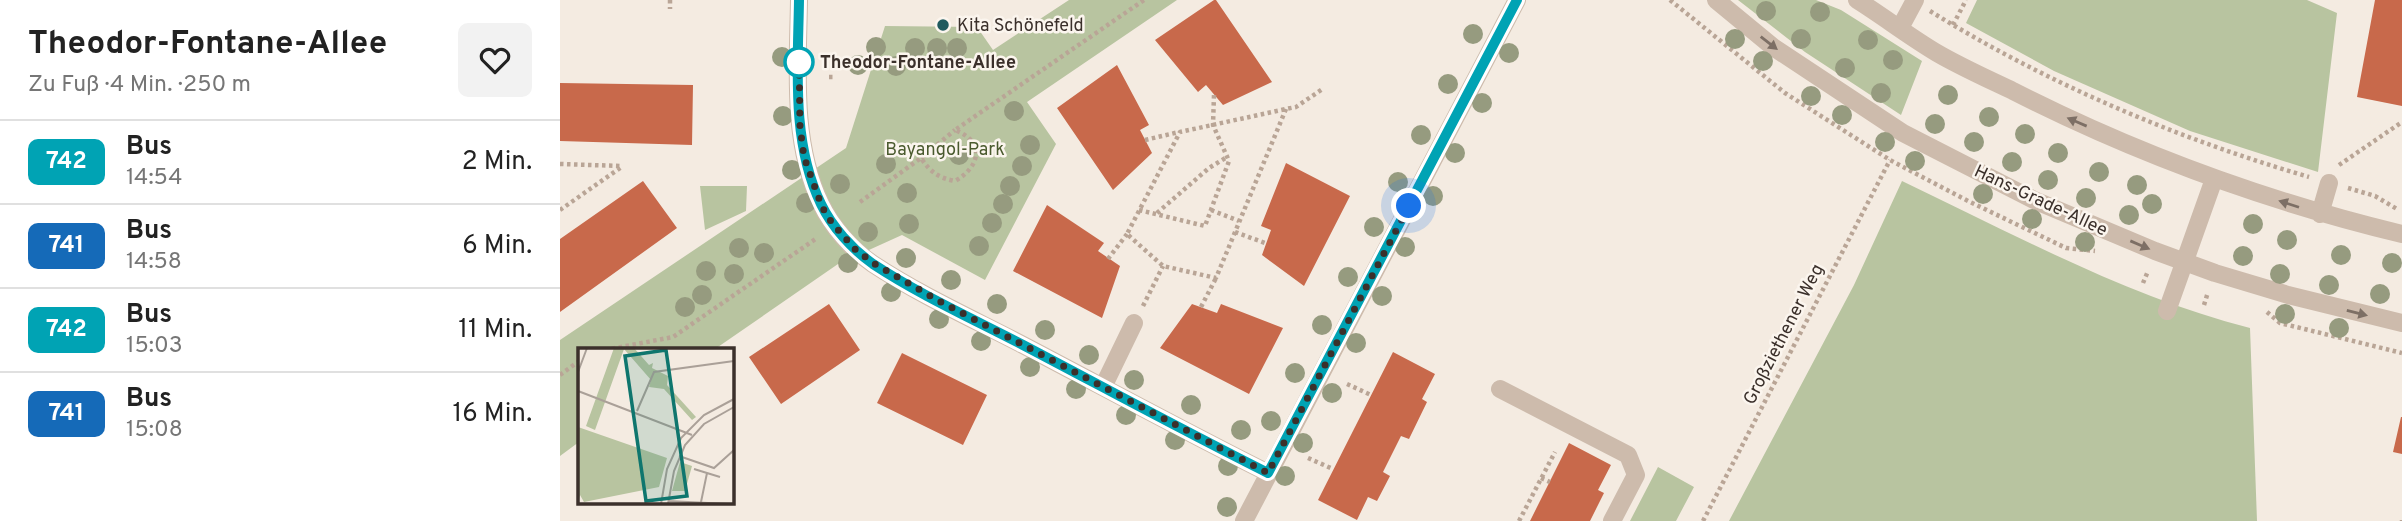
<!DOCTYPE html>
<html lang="de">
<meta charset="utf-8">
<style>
body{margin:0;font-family:Overpass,sans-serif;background:#f2f2f2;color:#222;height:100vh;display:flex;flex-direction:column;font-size:26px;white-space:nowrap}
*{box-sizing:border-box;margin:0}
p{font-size:23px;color:#767676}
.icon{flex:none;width:38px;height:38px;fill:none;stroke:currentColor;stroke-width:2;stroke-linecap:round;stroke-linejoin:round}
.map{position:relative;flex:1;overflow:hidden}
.details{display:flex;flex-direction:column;background:#fff;width:560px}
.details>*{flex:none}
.badge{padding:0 14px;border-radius:10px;font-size:24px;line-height:46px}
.you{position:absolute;width:35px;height:35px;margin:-18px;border:5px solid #fff;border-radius:50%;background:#1a73e8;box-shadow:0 0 0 10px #1a73e833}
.map>.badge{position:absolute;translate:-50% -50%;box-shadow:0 0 0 4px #fff}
.round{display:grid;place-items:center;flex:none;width:74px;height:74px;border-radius:10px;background:#f2f2f2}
.overview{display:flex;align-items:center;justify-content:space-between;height:119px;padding:0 28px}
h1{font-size:33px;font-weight:700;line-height:52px}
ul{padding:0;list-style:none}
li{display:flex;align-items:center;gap:21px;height:84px;padding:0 28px;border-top:2px solid #e0e0e0}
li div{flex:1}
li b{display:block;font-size:26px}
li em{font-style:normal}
li .badge{min-width:77px;font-weight:700;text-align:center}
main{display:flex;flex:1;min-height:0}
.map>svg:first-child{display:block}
</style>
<main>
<section class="details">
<div class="overview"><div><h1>Theodor-Fontane-Allee</h1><p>Zu Fuß · 4 Min. · 250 m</p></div><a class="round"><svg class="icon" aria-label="heart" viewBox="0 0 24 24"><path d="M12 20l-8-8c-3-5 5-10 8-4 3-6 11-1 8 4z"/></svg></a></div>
<ul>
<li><span class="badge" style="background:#00a3b4;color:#fff">742</span><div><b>Bus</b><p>14:54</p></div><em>2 Min.</em></li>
<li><span class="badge" style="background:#156ab8;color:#fff">741</span><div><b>Bus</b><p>14:58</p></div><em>6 Min.</em></li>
<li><span class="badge" style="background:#00a3b4;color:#fff">742</span><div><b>Bus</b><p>15:03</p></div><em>11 Min.</em></li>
<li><span class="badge" style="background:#156ab8;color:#fff">741</span><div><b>Bus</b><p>15:08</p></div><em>16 Min.</em></li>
</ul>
</section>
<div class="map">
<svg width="1842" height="521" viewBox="0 0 1842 521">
<rect width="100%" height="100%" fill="#f4ebe1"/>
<path fill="#b8c4a0" d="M509,0h108l-150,102 29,42 -71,136 -83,-45 -64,29 -123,85 -136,1v92l-19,14v-116l286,-192 39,-122 92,1 16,23z
M1178,0h78l25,10 81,51 -21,54 -96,-63z
M1417,0h330l30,13 -19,159 -128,-41 -136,-60 -88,-48z
M1342,181c111,53 229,117 348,147l7,193h-528l125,-236z
M140,186h47l-1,25 -41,19z
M1098,467l36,20 -18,34h-46z"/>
<path fill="#c8694b" d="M654,0h2l56,82 -49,23 -17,-20 -8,7 -43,-52z
M1815,0h27v106l-45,-9z
M557,65l32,60 -9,5 12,23 -39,37 -56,-82z
M0,83l133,2 -1,60 -132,-4z
M726,163l64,33 -46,90 -42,-31 9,-25 -10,-4z
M83,181l34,47 -117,84v-73z
M487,205l57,38 -6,8 22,15 -18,52 -89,-47z
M269,304l31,46 -79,54 -32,-47z
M632,304l25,9 4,-9 62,24 -34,66 -89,-46z
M833,352l42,22 -13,25 5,3 -18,37 -8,-3 -18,36 7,4 -13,25 -9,-4 -11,23 -39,-20z
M342,353l85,42 -24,50 -86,-42z
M1841,417h1v37l-9,-2z
M1009,443l42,22 -13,25 6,3 -14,28h-60z"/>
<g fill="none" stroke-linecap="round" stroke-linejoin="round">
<path stroke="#b9a596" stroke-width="4.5" stroke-dasharray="3.5 3.5" stroke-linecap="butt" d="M110,0v9
M1110,0l115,93 105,67 80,42 96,46 29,3
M1370,11c118,73 246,127 379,166
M1393,25l13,-25
M269,77h5
M726,109l-70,169 -53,-12 -36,-32 53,-102 106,-23 10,-2 28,-19
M585,140l34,-8
M361,158l34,-28
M0,164l62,2
M1779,165l63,-43
M1788,188l27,8 22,13
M300,202l61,-44c9,14 18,20 34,23 25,-14 31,-39 0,-51l189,-130
M0,210l63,-44
M579,210l66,16 24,-65 -16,-36 1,-30
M651,210l28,11
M597,213l52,-45 18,-11
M675,232l30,11
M548,259l19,-25
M1583,283l5,-12
M1644,305l4,-13
M583,306l20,-40
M641,307l15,-29
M1707,312l13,11 122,30
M45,350l68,-13 144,-99
M0,375l19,-14
M787,384l24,11
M748,458l25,11
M981,478l9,4
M959,521l36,-69
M1143,521l187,-361
M1842,521v-1"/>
<path stroke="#cdbbac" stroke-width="18" d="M239,0c-1,67 -8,142 22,204 11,23 31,46 52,60 47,31 100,55 150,81 82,43 163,87 245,128
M1156,0l57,47 130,86 131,67 121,51 60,22 73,22 114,28
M1297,0c27,17 53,37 80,53 24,14 51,26 76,38 126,64 252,110 389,143
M1340,28l15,-28
M1760,214l9,-31
M1607,311l47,-132
M543,387l31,-64
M940,389l128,66 8,20 -24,46
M684,521l273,-521"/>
</g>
<g fill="#969b7f">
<circle cx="1206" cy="11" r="10"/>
<circle cx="1260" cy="12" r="10"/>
<circle cx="913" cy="34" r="10"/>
<circle cx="1175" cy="39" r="10"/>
<circle cx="1241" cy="39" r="10"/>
<circle cx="1308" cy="40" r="10"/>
<circle cx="316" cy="47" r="10"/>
<circle cx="355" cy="48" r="10"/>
<circle cx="377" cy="48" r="10"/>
<circle cx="397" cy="48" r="10"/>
<circle cx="949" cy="53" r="10"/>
<circle cx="222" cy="57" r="10"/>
<circle cx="1333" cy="60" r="10"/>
<circle cx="1203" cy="61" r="10"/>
<circle cx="298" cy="65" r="10"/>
<circle cx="336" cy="66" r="10"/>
<circle cx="1285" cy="68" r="10"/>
<circle cx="888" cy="84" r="10"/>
<circle cx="1321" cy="93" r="10"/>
<circle cx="1388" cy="95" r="10"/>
<circle cx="1251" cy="96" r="10"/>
<circle cx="922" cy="103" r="10"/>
<circle cx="454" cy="111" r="10"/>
<circle cx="1282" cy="115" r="10"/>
<circle cx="223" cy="116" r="10"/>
<circle cx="1429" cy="117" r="10"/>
<circle cx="1375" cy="124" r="10"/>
<circle cx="1465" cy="134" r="10"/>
<circle cx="861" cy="135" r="10"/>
<circle cx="1325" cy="142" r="10"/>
<circle cx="1414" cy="142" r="10"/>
<circle cx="470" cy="145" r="10"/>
<circle cx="895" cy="153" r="10"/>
<circle cx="1498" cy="153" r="10"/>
<circle cx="399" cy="155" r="10"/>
<circle cx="1355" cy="161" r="10"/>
<circle cx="1452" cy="162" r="10"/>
<circle cx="326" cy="164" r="10"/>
<circle cx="462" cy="166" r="10"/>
<circle cx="232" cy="170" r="10"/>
<circle cx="1539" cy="172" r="10"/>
<circle cx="1488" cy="180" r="10"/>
<circle cx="838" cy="182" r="10"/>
<circle cx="280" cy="184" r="10"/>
<circle cx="1577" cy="185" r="10"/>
<circle cx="450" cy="186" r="10"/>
<circle cx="347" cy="193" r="10"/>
<circle cx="1423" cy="194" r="10"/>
<circle cx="873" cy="196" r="10"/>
<circle cx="1526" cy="198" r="10"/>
<circle cx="246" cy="203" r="10"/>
<circle cx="443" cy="204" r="10"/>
<circle cx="1592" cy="204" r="10"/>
<circle cx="1569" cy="215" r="10"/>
<circle cx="1472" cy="219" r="10"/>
<circle cx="432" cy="223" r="10"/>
<circle cx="349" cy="224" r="10"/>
<circle cx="1693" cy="224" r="10"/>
<circle cx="814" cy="227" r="10"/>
<circle cx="308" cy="232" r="10"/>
<circle cx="1727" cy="240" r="10"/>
<circle cx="1525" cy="242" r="10"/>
<circle cx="419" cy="246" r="10"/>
<circle cx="845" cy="247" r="10"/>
<circle cx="179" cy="248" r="10"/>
<circle cx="204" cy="253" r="10"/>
<circle cx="1781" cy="255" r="10"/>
<circle cx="1683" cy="256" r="10"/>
<circle cx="346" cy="258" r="10"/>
<circle cx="288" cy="263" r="10"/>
<circle cx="1832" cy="263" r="10"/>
<circle cx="146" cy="271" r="10"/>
<circle cx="174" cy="274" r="10"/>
<circle cx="1720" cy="274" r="10"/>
<circle cx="788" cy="277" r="10"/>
<circle cx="391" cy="280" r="10"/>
<circle cx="1769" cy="285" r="10"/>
<circle cx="331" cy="292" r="10"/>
<circle cx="1820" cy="294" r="10"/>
<circle cx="142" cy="295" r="10"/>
<circle cx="822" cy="296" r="10"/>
<circle cx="437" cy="304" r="10"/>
<circle cx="125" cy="307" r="10"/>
<circle cx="1725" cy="314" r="10"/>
<circle cx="379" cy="319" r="10"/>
<circle cx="762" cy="325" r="10"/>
<circle cx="1779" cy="328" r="10"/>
<circle cx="485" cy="330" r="10"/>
<circle cx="421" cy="341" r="10"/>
<circle cx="796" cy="343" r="10"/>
<circle cx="529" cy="355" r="10"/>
<circle cx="470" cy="367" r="10"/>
<circle cx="735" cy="373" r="10"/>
<circle cx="574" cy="380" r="10"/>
<circle cx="516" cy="389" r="10"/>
<circle cx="772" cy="393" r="10"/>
<circle cx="631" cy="405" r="10"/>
<circle cx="566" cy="415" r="10"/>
<circle cx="711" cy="421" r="10"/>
<circle cx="681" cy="430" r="10"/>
<circle cx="615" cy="440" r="10"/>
<circle cx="743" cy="443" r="10"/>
<circle cx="668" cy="466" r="10"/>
<circle cx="725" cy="476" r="10"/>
<circle cx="667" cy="507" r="10"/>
</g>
<defs><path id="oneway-solid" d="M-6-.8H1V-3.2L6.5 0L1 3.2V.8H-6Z" transform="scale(1.75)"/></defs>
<g fill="#7d6f65">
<use href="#oneway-solid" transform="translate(1209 43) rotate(38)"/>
<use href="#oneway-solid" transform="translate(1517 122) rotate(-157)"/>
<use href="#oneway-solid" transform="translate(1729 204) rotate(-162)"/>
<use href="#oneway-solid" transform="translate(1580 245) rotate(23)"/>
<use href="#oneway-solid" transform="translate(1797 313) rotate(14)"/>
</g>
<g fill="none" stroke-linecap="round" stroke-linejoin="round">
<g stroke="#fff" stroke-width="16">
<path id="line" d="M239,0c-1,67 -8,142 22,204 11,23 31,45 52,60 47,31 100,55 150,81 82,43 163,87 245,128l249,-473"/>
</g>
<use href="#line" stroke="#00a3b4" stroke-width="10"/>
<path stroke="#3b302b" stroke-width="7" stroke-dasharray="0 12.6" d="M239,62v-6l1,71 4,30 18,50 10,16 23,26 18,14 68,39 327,171 141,-267"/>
</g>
<circle fill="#1f5a5e" stroke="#fbf5ee" stroke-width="2.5" cx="383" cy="25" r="7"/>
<circle fill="#fff" stroke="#00a3b4" stroke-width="3.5" cx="239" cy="62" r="14"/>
<g text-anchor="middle" stroke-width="5" stroke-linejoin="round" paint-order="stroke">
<g font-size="18" fill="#3b302b" stroke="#fbf5ee" text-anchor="start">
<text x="397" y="31">Kita Schönefeld</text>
</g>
<g font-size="18" font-weight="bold" fill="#3b302b" stroke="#fbf5ee" text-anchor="start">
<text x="260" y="68">Theodor-Fontane-Allee</text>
</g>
<g font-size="18" fill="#4a5a2e" stroke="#fbf5ee">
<text x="385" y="155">Bayangol-Park</text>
</g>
<g font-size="18" fill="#3b302b" stroke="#fbf5ee">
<text transform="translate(1481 200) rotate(25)" y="6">Hans-Grade-Allee</text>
<text transform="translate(1223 334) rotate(-63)" y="6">Großziethener Weg</text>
</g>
</g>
<g transform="translate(18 348)">
<rect width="156" height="156" fill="#f4ebe1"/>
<path d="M36,0h20l15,17 4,-2 -1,5 16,8 -1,9 29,32 -4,3 -28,-31 -15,-2 2,-7 -27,-31 -29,81 -9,-4zM0,79l89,31 -8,29 -75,15 -4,-7 -2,9zM102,114l12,4 -7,25h-13z" fill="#b8c4a0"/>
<path fill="none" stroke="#aaa098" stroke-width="2" d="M0,24l9,-24M0,43l114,44M59,63l17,-39 80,-11M101,108l35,12 20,-18M116,121l26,8M90,153l60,3M123,154l6,-29M12,156h45M83,156l6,-35 14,-31 23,-23 30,-16M90,156l6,-33 11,-26 19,-21 30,-17"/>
<path fill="#0f766e" fill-opacity="0.15" stroke="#0f766e" stroke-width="3.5" d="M88,2l21,146 -41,5 -21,-145z"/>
<rect width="156" height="156" fill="none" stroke="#3b302b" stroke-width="3.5"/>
</g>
</svg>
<div class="you" style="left:849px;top:206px"></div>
</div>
</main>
